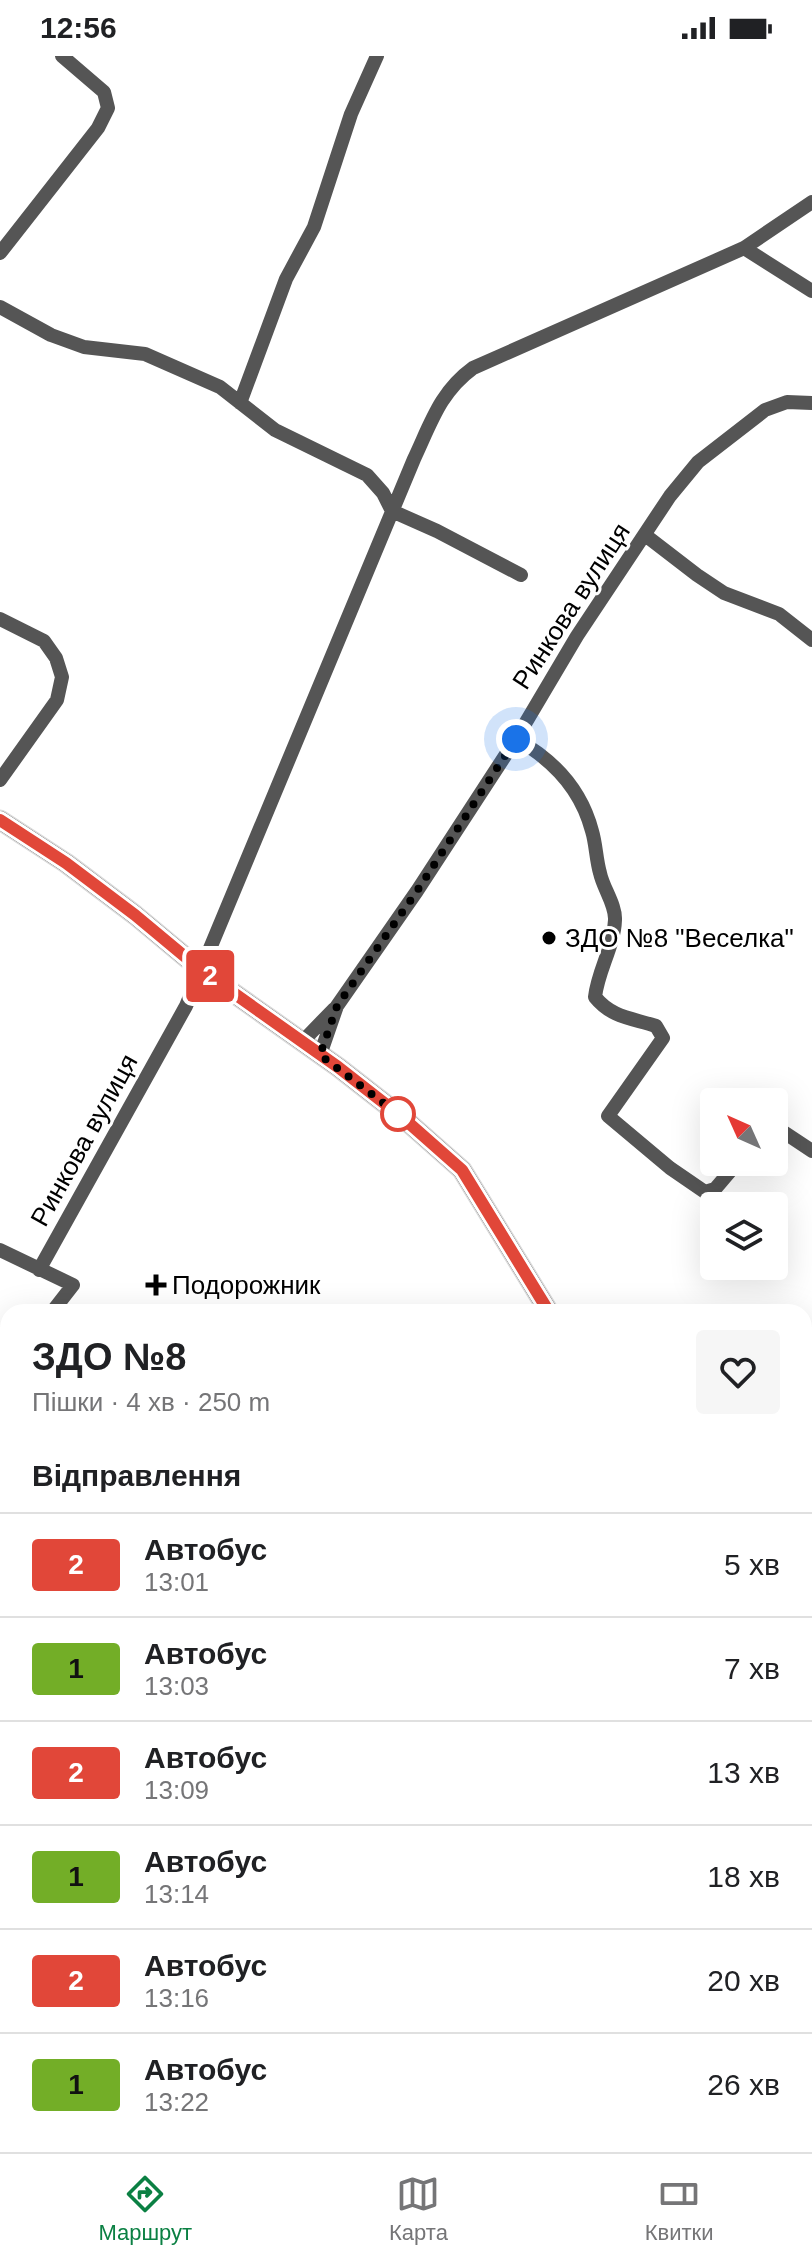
<!DOCTYPE html>
<html lang="uk">
<meta charset="utf-8">
<style>
body{margin:0;font-family:Arial,sans-serif;background:#f6f6f6;color:#202124;height:100vh;display:flex;flex-direction:column;font-size:30px;white-space:nowrap}
*{box-sizing:border-box;margin:0}
p{font-size:26px;color:#757577}
.icon{flex:none;width:44px;height:44px;fill:none;stroke:currentColor;stroke-width:2;stroke-linecap:round;stroke-linejoin:round}
.map{position:relative;flex:1;overflow:hidden}
.details{position:absolute;left:0px;top:1248px;width:812px;height:848px;display:flex;flex-direction:column;background:#fff;border-radius:24px 24px 0 0;box-shadow:0 8px 32px #0002}
.details>*{flex:none}
.badge{padding:0 16px;border-radius:6px;font-size:28px;line-height:52px}
.needle{width:52px;rotate:315deg}
.tools{position:absolute;left:700px;top:1032px;display:grid;gap:16px}
.tools a{display:grid;place-items:center;width:88px;height:88px;border-radius:8px;background:#fff;box-shadow:0 8px 32px #0002;font-size:40px}
.you{position:absolute;width:40px;height:40px;margin:-20px;border:6px solid #fff;border-radius:50%;background:#1a73e8;box-shadow:0 0 0 12px #1a73e833}
.map>.badge{position:absolute;translate:-50% -50%;box-shadow:0 0 0 4px #fff}
h2{padding:0 32px;font-size:30px;line-height:72px}
.round{display:grid;place-items:center;flex:none;width:84px;height:84px;border-radius:8px;background:#f6f6f6}
.headline{display:flex;align-items:center;justify-content:space-between;height:136px;padding:0 32px}
h1{font-size:38px;font-weight:800;line-height:60px}
ul{padding:0;list-style:none}
li{display:flex;align-items:center;gap:24px;height:104px;padding:0 32px;border-top:2px solid #e0e0e0}
li div{flex:1}
li b{display:block;font-size:30px}
li em{font-style:normal}
li .badge{min-width:88px;font-weight:700;text-align:center}
.status{display:flex;justify-content:space-between;align-items:center;height:56px;padding:0 40px;background:#fff;direction:ltr}
.status svg{height:22px;fill:currentColor}
.menu{display:flex;justify-content:space-around;align-items:center;height:112px;border-top:2px solid #e0e0e0;background:#fff;font-size:22px;color:#757577}
.menu a{display:grid;justify-items:center;gap:4px}
.menu .selected{color:#0b8043}
.map>svg:first-child{display:block}
</style>
<div class="status"><b>12:56</b><svg viewBox="0 0 49 12"><path d="M0 12V9h3v3zM5 12V6h3v6zM10 12V3h3v9zM15 12V0h3v12zM26 1h20v11H26zM47 4h2v5h-2z"/></svg></div>
<div class="map">
<svg width="812" height="2096" viewBox="0 0 812 2096">
<rect width="100%" height="100%" fill="#fff"/>
<path fill="#dcdcdc" d="M335,2088h119l-12,8h-115z"/>
<g fill="none" stroke-linecap="round" stroke-linejoin="round">
<g stroke="#dbdbdb" stroke-width="21">
<path id="major" d="M0,764l66,43 69,52 66,55 137,97 64,50 60,53 87,142
M804,1672l8,12"/>
</g>
<path stroke="#555" stroke-width="14" d="M744,192l68,43
M0,197l98,-125 10,-20 -4,-16 -42,-36
M0,251l51,28 33,12 61,7 75,33 55,43 92,45 16,18 9,18 45,20 84,44
M240,347l46,-124 28,-52 37,-113 26,-58
M645,479l52,40 27,18 55,21 33,26
M0,563l44,22 12,17 6,19 -5,23 -57,80
M516,683c36,20 65,50 76,92 4,13 4,28 8,42 3,15 16,32 15,47 -1,27 -17,50 -20,77 17,21 37,21 61,29l7,12 -55,78 62,52 35,24 10,-3 23,-27
M302,986l32,-33
M320,999l17,-49 80,-115 99,-152 61,-103 93,-140 28,-34 67,-52 22,-8 25,1
M774,1073h5l33,22
M0,1194l73,35 -21,27
M39,1214l147,-264 228,-547c17,-36 26,-67 59,-91l271,-120 68,-46
M0,1321l8,-10
M0,1407l8,8
M0,1457l8,-2
M804,1619l8,-7
M0,1697l8,8
M804,1857l8,-6
M0,2004l8,-6
M804,2054l8,-5
M306,2096l8,-8
M452,2096l12,-8
M738,2096l13,-8"/>
<use href="#major" stroke="#000" stroke-width="18"/>
</g>
<g fill="none" stroke-linecap="round" stroke-linejoin="round">
<g stroke="#fff" stroke-width="18">
<path id="line" d="M0,764l66,43 69,52 66,55 137,97 64,50 60,53 87,142"/>
</g>
<use href="#line" stroke="#e14739" stroke-width="12"/>
<path stroke="#000" stroke-width="8" stroke-dasharray="0 14.4" d="M398,1058l4,3 -82,-62 17,-49 80,-115 99,-152"/>
</g>
<g fill="#000" stroke="#fff" stroke-width="3">
<circle cx="549" cy="882" r="8"/>
<path d="M152 1217h8v8h8v8h-8v8h-8v-8h-8v-8h8z"/>
</g>
<circle fill="#fff" stroke="#e14739" stroke-width="4" cx="398" cy="1058" r="16"/>
<g text-anchor="middle" stroke-width="6" stroke-linejoin="round" paint-order="stroke">
<g font-size="26" fill="#000" stroke="#fff">
<text transform="translate(571 550) rotate(-57)" y="9">Ринкова вулиця</text>
<text transform="translate(84 1084) rotate(-61)" y="9">Ринкова вулиця</text>
</g>
<g font-size="26" fill="#000" stroke="#fff" text-anchor="start">
<text x="565" y="891">ЗДО №8 "Веселка"</text>
<text x="172" y="1238">Подорожник</text>
</g>
</g>
</svg>
<div class="tools">
<a><svg class="needle" viewBox="-14 -14 28 28"><path d="M0-13l5 13h-10z" fill="#e53935"/><path d="M0 13l5-13h-10z" fill="#757577"/></svg></a>
<a><svg class="icon" aria-label="layers" viewBox="0 0 24 24"><path d="M12 4l9 5-9 5-9-5zM3 14l9 5 9-5"/></svg></a>
</div>
<div class="you" style="left:516px;top:683px"></div>
<b class="badge" style="left:210px;top:920px;background:#e14739;color:#fff">2</b>
<section class="details">
<div class="headline"><div><h1>ЗДО №8</h1><p>Пішки · 4 хв · 250 m</p></div><a class="round"><svg class="icon" aria-label="heart" viewBox="0 0 24 24"><path d="M12 20l-8-8c-3-5 5-10 8-4 3-6 11-1 8 4z"/></svg></a></div>
<h2>Відправлення</h2>
<ul>
<li><span class="badge" style="background:#e14739;color:#fff">2</span><div><b>Автобус</b><p>13:01</p></div><em>5 хв</em></li>
<li><span class="badge" style="background:#73ae27;color:#111">1</span><div><b>Автобус</b><p>13:03</p></div><em>7 хв</em></li>
<li><span class="badge" style="background:#e14739;color:#fff">2</span><div><b>Автобус</b><p>13:09</p></div><em>13 хв</em></li>
<li><span class="badge" style="background:#73ae27;color:#111">1</span><div><b>Автобус</b><p>13:14</p></div><em>18 хв</em></li>
<li><span class="badge" style="background:#e14739;color:#fff">2</span><div><b>Автобус</b><p>13:16</p></div><em>20 хв</em></li>
<li><span class="badge" style="background:#73ae27;color:#111">1</span><div><b>Автобус</b><p>13:22</p></div><em>26 хв</em></li>
</ul>
</section>
</div>
<nav class="menu">
<a class="selected"><svg class="icon" aria-label="directions" viewBox="0 0 24 24"><path d="M12 3l9 9-9 9-9-9zM9 14v-3h6M13 9l2 2-2 2"/></svg>Маршрут</a>
<a><svg class="icon" aria-label="map" viewBox="0 0 24 24"><path d="M3 6l6-2 6 2 6-2v14l-6 2-6-2-6 2zM9 4v14M15 6v14"/></svg>Карта</a>
<a><svg class="icon" aria-label="tickets" viewBox="0 0 24 24"><path d="M3 7h18v10H3zM15 7v10"/></svg>Квитки</a>
</nav>
